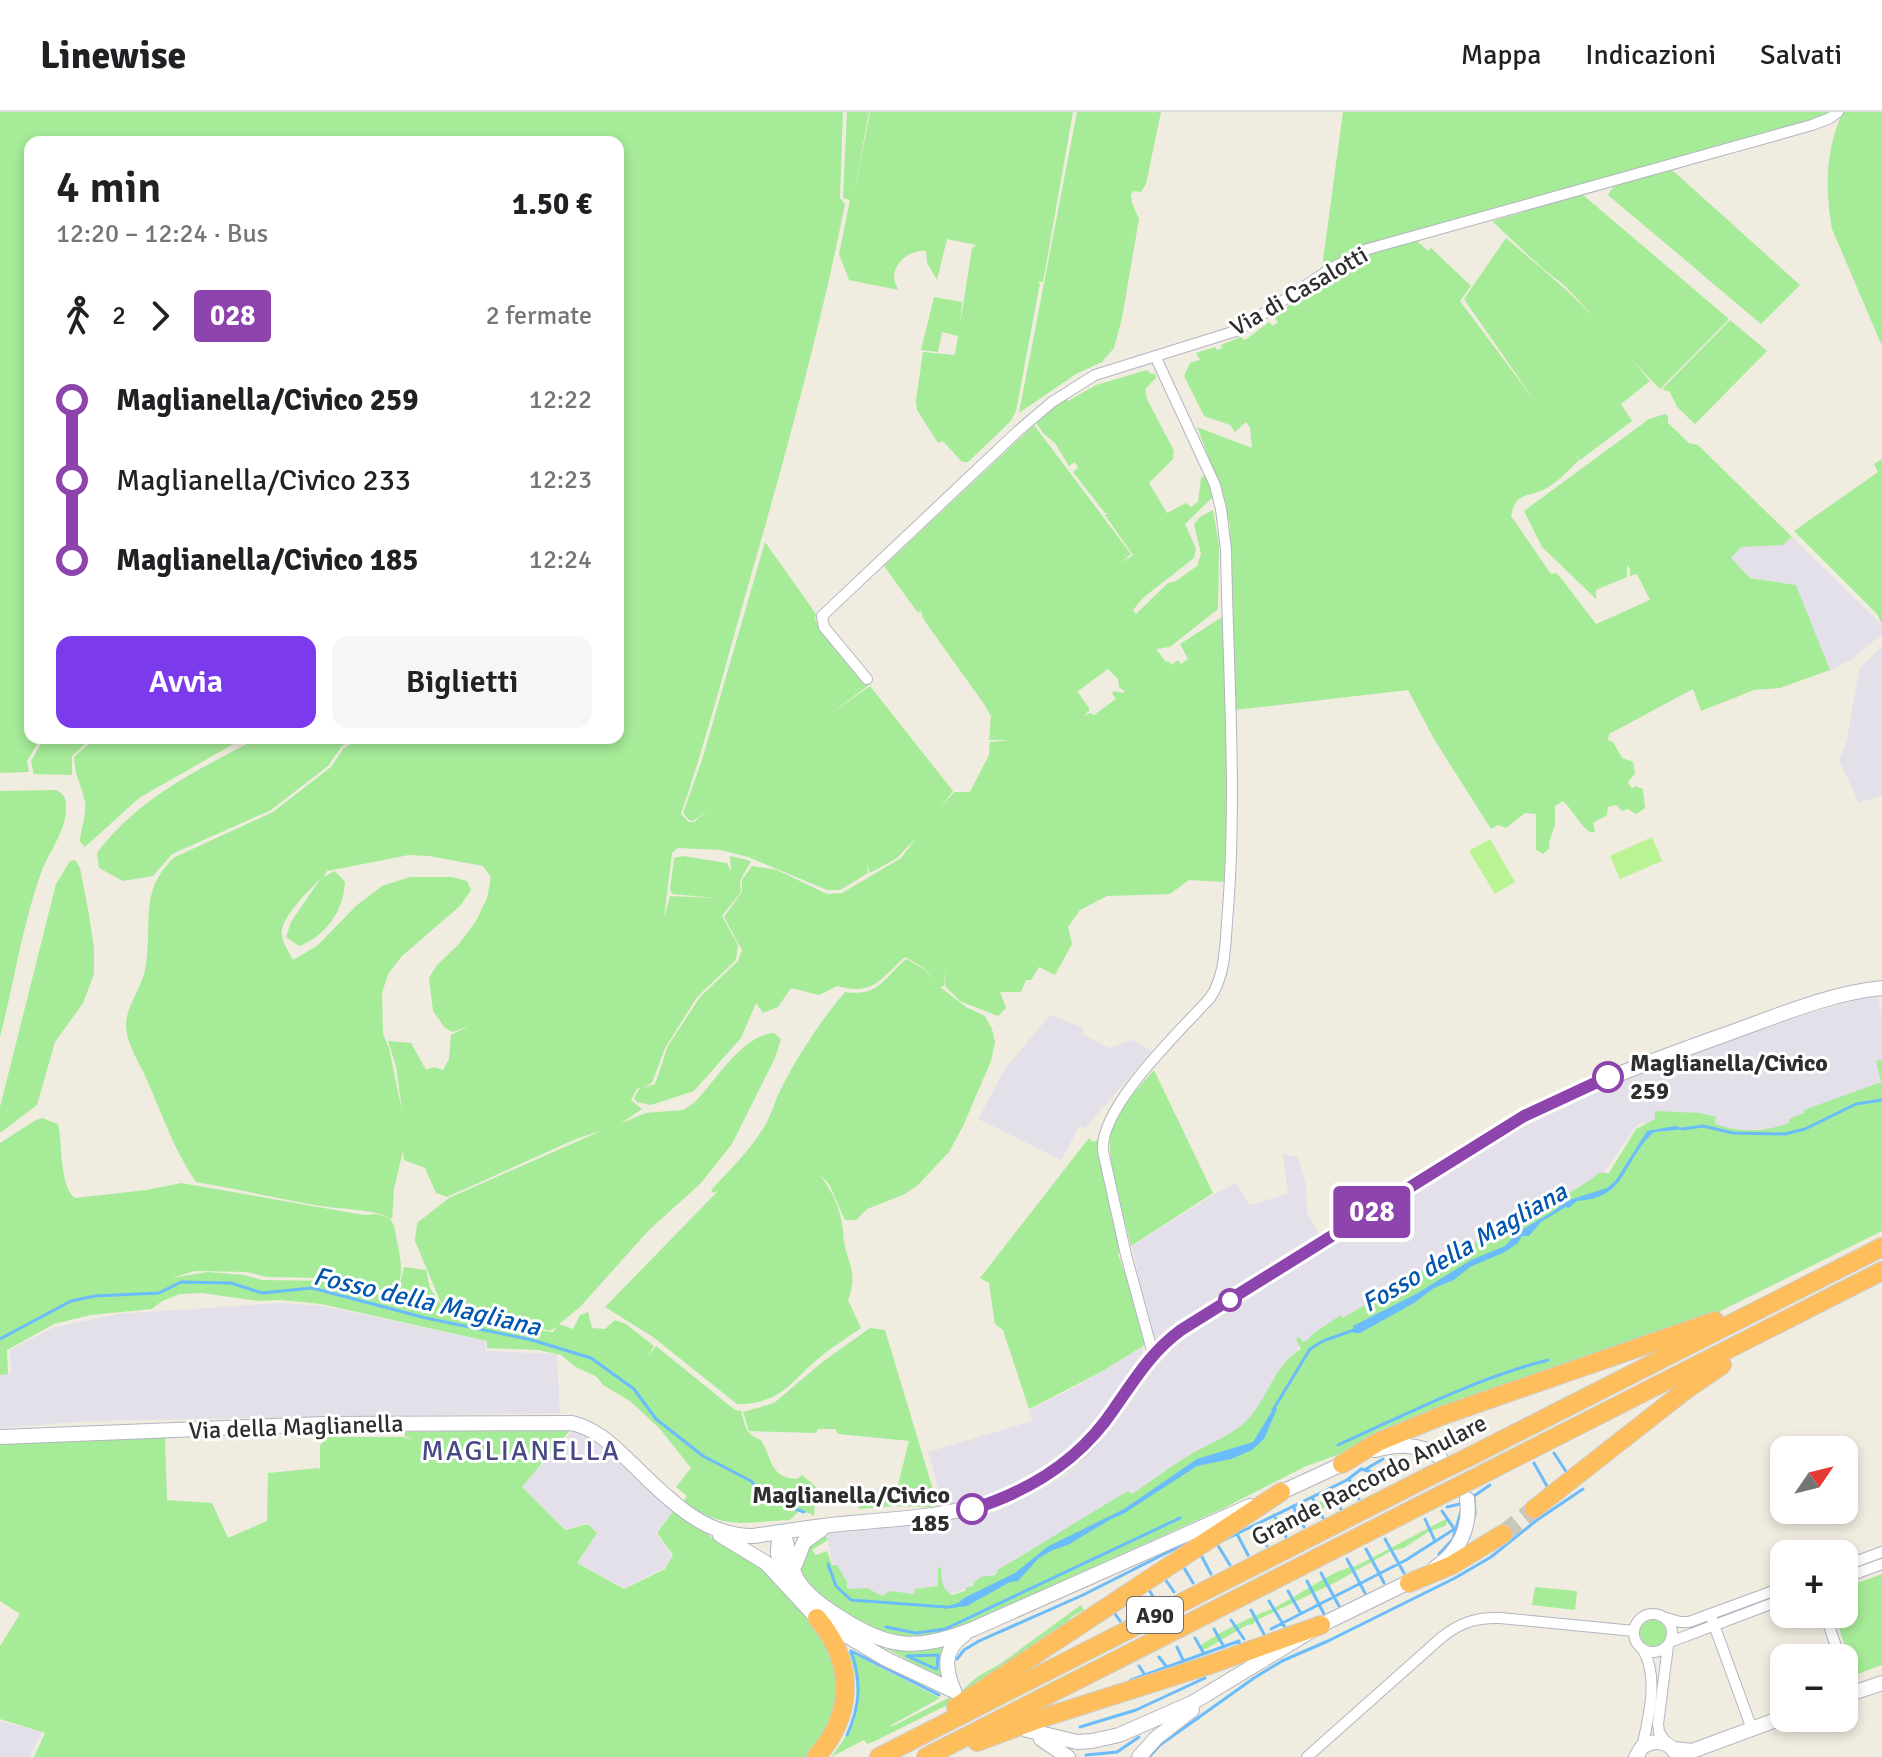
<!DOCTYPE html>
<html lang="it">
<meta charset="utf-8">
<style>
body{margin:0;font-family:Signika,sans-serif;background:#f6f6f6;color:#202124;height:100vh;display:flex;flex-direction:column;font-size:30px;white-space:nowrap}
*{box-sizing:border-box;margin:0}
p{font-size:26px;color:#757577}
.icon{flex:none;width:44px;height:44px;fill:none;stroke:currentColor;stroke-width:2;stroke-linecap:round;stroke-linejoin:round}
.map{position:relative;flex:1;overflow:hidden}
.sheet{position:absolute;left:24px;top:24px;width:600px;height:608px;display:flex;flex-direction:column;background:#fff;border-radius:16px;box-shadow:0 4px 12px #0003}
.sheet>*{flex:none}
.badge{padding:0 16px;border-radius:6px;font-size:28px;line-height:52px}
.needle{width:52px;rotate:55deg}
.tools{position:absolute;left:1770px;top:1324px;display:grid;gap:16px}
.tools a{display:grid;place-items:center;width:88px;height:88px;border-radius:16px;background:#fff;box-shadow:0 4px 12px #0003;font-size:40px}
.map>.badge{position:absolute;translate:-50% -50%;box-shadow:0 0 0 4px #fff}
.legs{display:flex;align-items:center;gap:12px;height:88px;padding:0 32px;font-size:26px}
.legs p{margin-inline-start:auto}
.headline{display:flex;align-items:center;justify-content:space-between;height:136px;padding:0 32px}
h1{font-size:44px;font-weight:600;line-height:60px}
.primary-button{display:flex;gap:16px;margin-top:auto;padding:16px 32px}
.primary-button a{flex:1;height:92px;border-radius:16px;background:#7c3aed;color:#fff;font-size:32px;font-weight:600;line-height:92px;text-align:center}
.primary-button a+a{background:#f6f6f6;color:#202124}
ul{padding:0 32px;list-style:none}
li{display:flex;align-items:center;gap:28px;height:80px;font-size:30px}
li i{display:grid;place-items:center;width:12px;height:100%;margin:0 10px;background:currentColor}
li i::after{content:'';width:20px;height:20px;margin:-10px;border:6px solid;border-radius:50%;background:#fff}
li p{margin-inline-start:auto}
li:first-child i{background:linear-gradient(#0000 50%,currentColor 0)}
li:last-child i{background:linear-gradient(currentColor 50%,#0000 0)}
header{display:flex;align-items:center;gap:48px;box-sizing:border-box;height:112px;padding:0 40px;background:#fff;border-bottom:2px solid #e0e0e0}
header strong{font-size:38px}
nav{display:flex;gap:44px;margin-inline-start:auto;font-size:28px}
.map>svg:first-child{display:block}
</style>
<header>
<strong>Linewise</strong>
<nav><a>Mappa</a><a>Indicazioni</a><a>Salvati</a></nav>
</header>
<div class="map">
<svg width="1882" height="1645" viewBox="0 0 1882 1645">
<rect width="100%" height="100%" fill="#f0ece0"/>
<path fill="#e4e0e9" d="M1792,425l90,88v9l-31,26 -21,10 -34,-85 -46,-8 -20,-19 11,-11 42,-2z
M1882,535v148l-23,8 -20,-43 8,-20 12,-71z
M1873,884l5,1 4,19v53l-4,19 -98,41 -38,1 -71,-12 -33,6 -36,51 -296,165 -28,33 -27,45 -15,15 -42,19 -64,43 -161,93 -21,6 -94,2 -10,-5 -10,-20 -7,-37 109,-12 61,-11 58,-29 20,-14 35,-39 40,-61 20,-21 358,-227 85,-36 84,-32 113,-39z
M1050,903l33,13 -1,6 27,14 24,-8 19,11 -67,77 -6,-1 -18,33 -83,-41 27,-50z
M1283,1042l15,3 8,27 1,29 14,25 -169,106 -20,-98 83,-52 21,-11 13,22 39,-11z
M282,1191l41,3 163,35v10l71,3 3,59 -471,8 -89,7v-53l11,-3 -1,-22 42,-22 64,-14z
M1142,1235l2,10 -56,77 -23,22 -44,28 -29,11 -49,10 -15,-53 104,-31 -3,-11 52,-26z
M574,1317l21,6 79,74 -18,24 16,23 -8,12 -40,20 -46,-25 19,-30 -9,-10 -23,6 -43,-42z
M0,1609l42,11 -12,25h-30z"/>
<path fill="#a6eb98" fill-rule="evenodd" d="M0,0h843l-3,86 5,6c-26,131 -62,260 -99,389 -21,74 -40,148 -65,221l8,8h5l14,-12 -15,11 -4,-1 -6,-7 19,-53 63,-218 51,72 -1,6 48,63 6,2 -42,31 43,-30 83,105 -15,20 16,-19h16l19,-37 1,-13 20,-2h-21l2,-24 -7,-12 -60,-84 3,-1h-4l-2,-9 -3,3 -34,-47 150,-141 97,129 -11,9 13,-8 -28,-40 4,-2h-4l-32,-41 5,-4 -3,-6 -6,4 -14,-23 -11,-9 -8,-11 30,-25 2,3 28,-16 51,-15 4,4h4l1,4 -11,11 2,10 27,52 -1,8 -24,24 18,30 19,-10 5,4 7,-5 3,-24 8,-5 7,21 -31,30 11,25 -2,9 -50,39 -11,13 3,4 32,-31 8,-2 21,-15 4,-12 -7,-30 6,-7 13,-7 6,36 -1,63 -48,38 -14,2 10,13 2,-1 3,4 7,-5 3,4 7,-5 -8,-15 45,-29 3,116 -3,151 -36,-2 -19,14 -63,2 -27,14 -12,17 4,17 -17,31 -16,-8 -8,13h-5l-5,12h-21l6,16 -8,8 -38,-15 -15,-15 1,-18 -2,18 -4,1 26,20 19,9 7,13 3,13 -4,19 -28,65 -14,26 -31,33 -15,10 -36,14 -11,11h-11l-16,-36 -10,-10c14,18 22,35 24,58 1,28 17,38 5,68l13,28c-14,10 -29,19 -42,30 -30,25 -38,46 -82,46l-84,-67 -48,-30 114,-117 -5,3 -3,-3c20,-21 40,-41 55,-66 5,-10 8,-19 12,-29 16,-34 43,-75 67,-103 34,5 38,-13 61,-33l17,9 16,17 -16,-18 -18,-10c-25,22 -31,39 -68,29l-18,9 -28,-7 -13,19 -15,6 -7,-10 -15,35 -47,53 -43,14 -14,-3 -3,-4 6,-10 -3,1 -6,11 11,9 -22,15 25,-11 38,-3 11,-7c21,-21 48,-68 80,-70l7,6 -6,19 -43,86 -32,40 -51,46 -69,77 -21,17 14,5 7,-14 8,-3 4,16 13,1 10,-9 11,4 28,22 -7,11 9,-11 79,64 6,1c4,15 5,24 20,29 12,19 8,37 36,39l5,-4 14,12 -2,29 -13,-7 -11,11c-40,1 -69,12 -106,-19l3,-5 -11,-9 15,-19 -31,-39 -30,-28 -27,-16 -6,-8 -21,-10 -15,-12 -23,-5 -51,-2v-7l-166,-37 -41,-4 -22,1 -56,-8 -22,1 -18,7 -10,8 -62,6 -36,9 -47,26 1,24 -8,1v-232l36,-23 6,-2 16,6c5,20 1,62 17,74l72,-8 34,-7 183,32 14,-1 11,4c-12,-9 -56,-9 -74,-13 -40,-7 -79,-16 -119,-23 -22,-31 -34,-69 -50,-104 -7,-16 -19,-33 -20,-51 -1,-19 15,-38 19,-57 9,-44 -8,-79 30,-113l98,-45 58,-45 12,-18 15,-10 260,-1v-596h-588v596h11l-14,23 2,11 -29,1zM1108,557l10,10 1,8 5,4 2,-1 -3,3 -8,-2 -3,2 4,6 -22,16 -4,-2 -7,3 6,-5v-3l-14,-20 3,3zM917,725l-16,21 -59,35 -15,1 -50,-24 -25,-4 -10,14v12l-18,25 18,33 -4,11 -38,36 -32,49 -13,38 -13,4 10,-5 13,-35 32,-51 39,-37 2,-15 -16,-29 19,-24 -1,-11 11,-20 -21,-5 1,15 -4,-8 -44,-7 -9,2 -4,31 2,5 44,4 -46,-2 -6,22 8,-65 6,-5 43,2 27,7 79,33h13l28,-17 -1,-9 3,9 27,-15zM409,743l20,1 54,10 8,11 -4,21 -11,23 -17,23 -22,21 -8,13 4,33 12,17 8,4 16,-6 -18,9 -2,24 -6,11 -9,-3 -8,3 -15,-27 -23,-2 8,25 6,45 -13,-63 -6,-14 -1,-41 6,-19 14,-18 58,-50 11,-16 -4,-9 -15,-4h-42l-28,9 -25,19 -40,41 -24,14c-4,-9 -13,-19 -11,-30 2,-15 28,-41 39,-52l-30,44 -5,15 13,9c27,-10 45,-36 46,-64l-10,-11 -12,6 4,-6zM603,1018l-154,68 -32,25 -2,18 26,62 10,6 -9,-3 -12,-18 -4,-18 -22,-3 -6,25 -16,4 -48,-15 -72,-1 -18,-5 -36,-3 -37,6 24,-7 52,1 20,5 61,1 62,14c21,-11 6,-48 4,-67l-5,-7 3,1 2,-30 9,-38 1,9 21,8 11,25 11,4 129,-58zM452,1197c28,6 73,10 97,22l8,-4 -4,5c-9,0 -16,-5 -26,-5 -9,-1 -17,2 -26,2 -18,0 -35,-10 -49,-20z
M847,0h22l-16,87 17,-87h203l-30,170h-6l3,1 -24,128 -5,10 -43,41h-6l-19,-21 -5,2 -21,-33 -1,-10 7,-48 32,3 3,-19 -16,-4 -4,20 -17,-2 13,-53 28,5 -2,23 12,-77 4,-3 -29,-6 -10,41 -10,-17 -1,-12c-14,-2 -33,11 -32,27 0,4 3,8 4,12l-49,-10 -10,-26 11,-54 -7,-2z
M1077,0h84l-15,72 -5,8 -7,-1 -3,3 1,9 7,16 -17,99 -8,30 -12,14 -26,12 -57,39z
M1343,0h488l-20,9 -311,88c-64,12 -122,37 -179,66z
M1843,0h39v234l-50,-117c-7,-41 -7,-79 11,-117z
M1671,57l129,116 -39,39 -153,-129 5,-8z
M1583,83l146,124 -69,70 -30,-31 20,23 -29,23 11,17 -52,39 -6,-8 5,8c-10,10 -23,24 -36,30 -17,7 -28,3 -32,26l40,58 6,-1 39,51 54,-24 -13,-26 -7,2v-7l-3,-4v12l-31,13v9l-54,-52 -18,-36 125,-92 16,-5 3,2v7l21,20 9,2 94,92 -9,8 -42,2 -10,11 19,20 46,7 34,85 -50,18 -26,2 -53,21 -8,-22 -84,45 -1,6 5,2 9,16 11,4 2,12 -7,8 4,7 3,-3 8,3 2,19 -9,6 -8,-5 -6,2 -6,-6 -8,2 -1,8 -14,8 2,8 -3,2c-11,-5 -19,-23 -29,-32l-8,5v18l-6,19 1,5 -7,6 -7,-4v-36l-11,-1 -19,15 -8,-3 -7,4 -57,-90 -26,-49 -173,20 -5,-183 -5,-27 -28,-73 55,21 -2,-21 -4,-5 -11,10 -5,-7 -26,-9 -20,-40 6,-13 10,-3 -4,-7 19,-6 2,3 5,-2 -1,-3 20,-8 4,3 24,-18 4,4 5,-4 -4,-5 54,-42 38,-21 51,-13 11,10 3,-3 40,38 -11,15 77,103 -73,-105 42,-61 57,49 33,32 -32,-34 -23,-18 -49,-46z
M1730,208l37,31 -72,73 -18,-17 -7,-15 -8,-3z
M1882,347v165l-5,-10 -83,-83 84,-59 -4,-8z
M44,626h48l-20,18v19l-38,-1 -3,-13z
M95,626h149l-105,60 -54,49 -5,-5c0,-13 7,-27 5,-40 -3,-16 -11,-28 -11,-45z
M258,626h97l-13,8 -14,20 -57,44 -99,44 -19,22 -30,5 -24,-13 -2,-15c42,-56 101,-83 161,-115z
M56,678c6,3 10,7 10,14 2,25 -17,47 -25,69 -19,53 -27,110 -41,164v-246z
M75,748l5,8 9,46 5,35v25l-11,29 -28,39 -18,63 -37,28v-26l56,-223 14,-23z
M1882,948v171l-194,96 -384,140 -80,41 -264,119c-19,6 -41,15 -60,10 -24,-5 -103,-46 -99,-75 2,-13 16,-20 25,-26l2,4 -16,10 4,5 11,-4 5,14h5l10,17v7l20,-1 15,8 8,-5 24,3 1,-5 23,-3v-18l3,-1c1,12 0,22 11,28l13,-4 2,-4 7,-1v-4l7,-5 14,-2 4,-6c47,-27 87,-54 129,-78l4,3c20,-13 40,-29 61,-41 18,-10 37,-17 52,-31 22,-20 28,-57 56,-73l-5,-10 3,-2 4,5 7,-4 1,-3 30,-20 2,3 93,-55 2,3 5,-2 64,-43 6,6c26,-22 60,-32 86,-54h10l27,-44 19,-10v-8l45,2 16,4 -1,7c26,9 50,8 74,-1v-4l15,-6v-3l77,-28 -5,-21z
M1154,958l59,123 -82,53c-6,-28 -29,-98 -19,-122 6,-15 31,-41 42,-54z
M1089,1026l4,4 6,-3 23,105 -4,10 30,84 -5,8 -42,26 -72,37 -26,-79 -8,-6 -6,-41 -9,-5z
M870,1216l15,2 52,173 -6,4 -37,-1 -35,3v-5l25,-16 14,-3 11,-44 -71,-7 -3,-5h-17l-2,4 -67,-2 -6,-19 31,-9 51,-43z
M571,1317l-49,58 43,43 23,-6 9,9 -20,30 47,26 41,-20 8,-14 -16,-22 17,-23 54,39 31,15 43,47 36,49 -1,55 -29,42h-774l11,-24 -45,-14v-73l20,-32 -20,-13v-158l165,-5 2,62 45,3 16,35 39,-17 1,-48 51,-5 -1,7 2,-8v-22l8,-8h76l10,4 -9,-5v-4z
M1370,1360l4,4 -20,17 -60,30 -4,-2v-4l73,-36z
M1446,1407l2,2 -3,5 -17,6 -24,16 -13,3 -55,31 -81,39 -2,3 -6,1 -41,24 -5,1 -2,-3c13,-11 53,-31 68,-36 26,-10 64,-42 89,-45z
M1882,1462v91l-27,10 -21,-61h10v-26z
M1535,1475l42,4 -2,19 -43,-5z
M1081,1493l3,5 -13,7 -3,6 -123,83 -70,35 -8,3 -3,-4 -33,17c28,-33 32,-66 17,-106l92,47 -50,28h3l67,-34 17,-15 23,-13z
M1640 1521a13 13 0 1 1 26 0a13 13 0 1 1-26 0Z
M883,1535l31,5 31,-5 -1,32z"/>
<path fill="#baf393" d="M1652,725l10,24 -42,18 -10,-23z
M1490,727l25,43 -20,12 -26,-43z"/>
<path fill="#6abcfb" d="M1675,1014l11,3 -32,3c-33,30 -26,66 -77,69l-8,7 -3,-1 -25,15 -12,14h-7l-4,7 -13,9 -35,15 -16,13 -20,8 -20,15 -54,30h-6l-1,-7 63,-32 55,-34 34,-14 13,-14 36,-21 12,-10 41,-13 9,-8 31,-49z
M1275,1294l2,3 -13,30 -12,11 -21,9 -34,7 -74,48 -12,5 -43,26 -15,5 -14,8 -21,23 -8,1 -43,24 -22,3 2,-3 11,-3 6,-5 51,-25 32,-26 77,-38 73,-50 56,-17z"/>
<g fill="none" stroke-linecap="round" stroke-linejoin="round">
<path stroke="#6abcfb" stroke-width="3" d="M1682,1017l21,-3 30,7 52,1 20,-5 51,-25 26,-4
M0,1227l71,-38 24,-5 64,-3 22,-11 50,1 31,10 50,-5 114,30 106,22 59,18 43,31 22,30 47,37 48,25 15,17 38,14
M1273,1298l37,-61 13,-8 31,-11
M1338,1333c69,-31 136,-66 210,-85
M1554,1341l13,20
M1534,1351l14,25
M1361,1357l21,6
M1366,1357l17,-10
M1349,1367l10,20
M1331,1376l10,21
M1312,1385l11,21
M1293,1394l11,21
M1447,1395l13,-3
M1442,1399l13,19
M1274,1403l12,22
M1425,1407l10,22
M1255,1413l12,21
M1237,1422l11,21
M1469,1426l6,-25 -1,-17 16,-11
M1385,1427l19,34
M1222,1429l125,-61 13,-10
M1217,1432l13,21
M1366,1437l13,24
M1200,1441l11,21
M1439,1442l14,-15 8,-28
M1347,1447l18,34
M828,1452l8,22 15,14 95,7
M1183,1454l10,17
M1321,1461l18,33
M1379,1461l5,10
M1165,1467l9,13
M1307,1469l17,33
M1148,1476l8,14
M1288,1479l12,21
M1132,1489l6,10
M1269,1489l17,28
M1251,1498l14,26
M1113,1499l7,10
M1231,1508l13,19
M886,1515l30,6 29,-4 235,-111
M1214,1517l10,18
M1271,1517l135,-69 47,-30
M1195,1526l8,14
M1177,1535l6,13
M1159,1545l7,9
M957,1547l7,-9 15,-9 104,-46 101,-51
M1139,1554l6,9
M936,1557l-29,-13 31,-1 -1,14
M1131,1568l108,-39 1,6
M1080,1615l56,-17 69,-32
M847,1623c13,-29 15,-53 4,-84l88,44
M1086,1643l31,-3 22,-15
M1149,1645l11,-12 94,-67 28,-17 46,-20 127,-63 36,-21 46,-37 46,-31"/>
<path stroke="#c9c6bc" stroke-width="18" stroke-dasharray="18 9" stroke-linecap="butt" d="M1503,1422l31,-25"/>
<g stroke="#b4b4c2" stroke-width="12">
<path id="street" d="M867,567l-43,-52 -2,-11 196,-185 34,-29 43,-27 144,-45 93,-62 36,-19 444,-124 18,-7 8,-6
M1153,1242l-27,-99 -23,-104c-4,-44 78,-121 107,-153 17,-24 15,-59 18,-88 9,-120 0,-240 -2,-360l-5,-41 -6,-24 -59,-127
M1844,1454l38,-14
M1844,1466l38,-14
M1634 1521a19 19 0 1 1 38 0a19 19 0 1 1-38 0Z
M1710,1502l42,115
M1825,1502l15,44
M1663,1505l17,5h9l95,-35
M1670,1530l114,-43
M1844,1556l9,25
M1666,1631l-7,-11 -1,-8 10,-78
M1642,1635c7,-30 17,-70 1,-97
M1307,1645l135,-120c18,-14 34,-20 58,-19l134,13"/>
</g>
<g stroke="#b4b4c2" stroke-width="16">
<path id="secondary" d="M0,1325l324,-13 248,-1c24,6 39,21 56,37 36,34 73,77 126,76 32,-5 64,-10 97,-13 85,-7 161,-11 228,-71 40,-36 57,-90 102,-122l343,-214c68,-34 139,-59 211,-85 47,-17 97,-38 147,-43
M1375,1338c23,-6 44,-7 65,7
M1273,1384l76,-35
M782,1420c8,15 7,33 15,47 9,16 27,28 41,37 51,34 79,35 135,13l277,-123
M782,1420c-7,18 -4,27 2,45
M720,1423l46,28 51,55 69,41 68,32
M795,1453l9,-23 18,-13
M1435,1456c24,-16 36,-41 32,-69
M954,1579c-9,-22 -12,-41 10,-56
M1844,1584l38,-13
M1027,1618l50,12 15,-1 27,-6 73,-32 129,-78 96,-47
M1041,1627l27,18
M1674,1637l18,2 92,-34
M1139,1645l17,-19 36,-28
M1636,1645l6,-10c15,-9 28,-6 36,10"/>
</g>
<g stroke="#cdcdcd" stroke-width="20">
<path id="highway" d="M1469,1345l413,-210
M1342,1352l36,-22 63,-26 274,-95
M1481,1363l401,-204
M1534,1397l153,-120 35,-24
M1409,1471l43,-18 51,-31
M956,1595l325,-215
M977,1630l59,-22 173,-55 112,-40
M816,1645c39,-44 38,-95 1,-139
M879,1645l553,-282
M926,1645l515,-262"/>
</g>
<use href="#street" stroke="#fff" stroke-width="10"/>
<use href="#secondary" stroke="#fff" stroke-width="14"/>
<use href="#highway" stroke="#ffbe5c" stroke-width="18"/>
<g stroke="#cdcdcd" stroke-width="20" stroke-linecap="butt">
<path id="highway-bridge" d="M1432,1363l37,-18
M1441,1383l40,-20"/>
</g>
<use href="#highway-bridge" stroke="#ffbe5c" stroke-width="18"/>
</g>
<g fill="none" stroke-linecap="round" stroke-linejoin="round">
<g stroke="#fff" stroke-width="18">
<path id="line-1" d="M972,1397c58,-18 108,-49 142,-100 21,-30 37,-57 67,-79l343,-214 84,-39"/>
</g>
<use href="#line-1" stroke="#8e44ad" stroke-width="12"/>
</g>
<g fill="#fff" stroke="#8e44ad" stroke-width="4">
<circle cx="1608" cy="965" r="14"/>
<circle cx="1230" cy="1188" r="10"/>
<circle cx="972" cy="1397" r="14"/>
</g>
<g text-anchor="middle" stroke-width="6" stroke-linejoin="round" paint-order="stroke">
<rect fill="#fff" stroke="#6d6d6d" stroke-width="2" x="1127" y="1485" width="56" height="36" rx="6"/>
<g font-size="22" font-weight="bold" fill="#2e2e2e">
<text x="1155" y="1511">A90</text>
</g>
<g font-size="24" fill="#2e2e2e" stroke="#fff">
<text transform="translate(1299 179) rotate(-30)" y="8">Via di Casalotti</text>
<text transform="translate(296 1315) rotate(-2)" y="8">Via della Maglianella</text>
<text transform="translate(1369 1368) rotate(-27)" y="8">Grande Raccordo Anulare</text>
</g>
<g font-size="24" font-weight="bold" fill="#2e2e2e" stroke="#fff" text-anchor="start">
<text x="1630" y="959">Maglianella/Civico<tspan x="1630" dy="28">259</tspan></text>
<text x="950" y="1391" text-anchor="end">Maglianella/Civico<tspan x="950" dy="28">185</tspan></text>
</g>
<g font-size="26" font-style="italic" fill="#0056b0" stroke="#fff">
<text transform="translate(1464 1135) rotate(-30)" y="9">Fosso della Magliana</text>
<text transform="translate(427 1189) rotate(13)" y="9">Fosso della Magliana</text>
</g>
<g font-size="28" letter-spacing="2" fill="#484985" stroke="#fff">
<text x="521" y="1348">MAGLIANELLA</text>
</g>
</g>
</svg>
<div class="tools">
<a><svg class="needle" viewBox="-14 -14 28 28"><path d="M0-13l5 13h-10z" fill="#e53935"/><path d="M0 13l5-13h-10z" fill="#757577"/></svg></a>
<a>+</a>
<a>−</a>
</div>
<b class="badge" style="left:1372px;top:1100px;background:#8e44ad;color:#fff">028</b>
<section class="sheet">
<div class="headline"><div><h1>4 min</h1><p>12:20 – 12:24 · Bus</p></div><b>1.50 €</b></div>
<div class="legs"><svg class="icon" aria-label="walk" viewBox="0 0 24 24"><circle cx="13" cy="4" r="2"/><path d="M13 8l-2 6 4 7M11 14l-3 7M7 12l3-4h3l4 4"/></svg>2<svg class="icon" aria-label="forward" viewBox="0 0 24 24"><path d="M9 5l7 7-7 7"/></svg><b class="badge" style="background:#8e44ad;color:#fff">028</b><p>2 fermate</p></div>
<ul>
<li><i style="color:#8e44ad"></i><b>Maglianella/Civico 259</b><p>12:22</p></li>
<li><i style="color:#8e44ad"></i><span>Maglianella/Civico 233</span><p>12:23</p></li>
<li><i style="color:#8e44ad"></i><b>Maglianella/Civico 185</b><p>12:24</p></li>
</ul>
<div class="primary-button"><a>Avvia</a><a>Biglietti</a></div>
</section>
</div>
